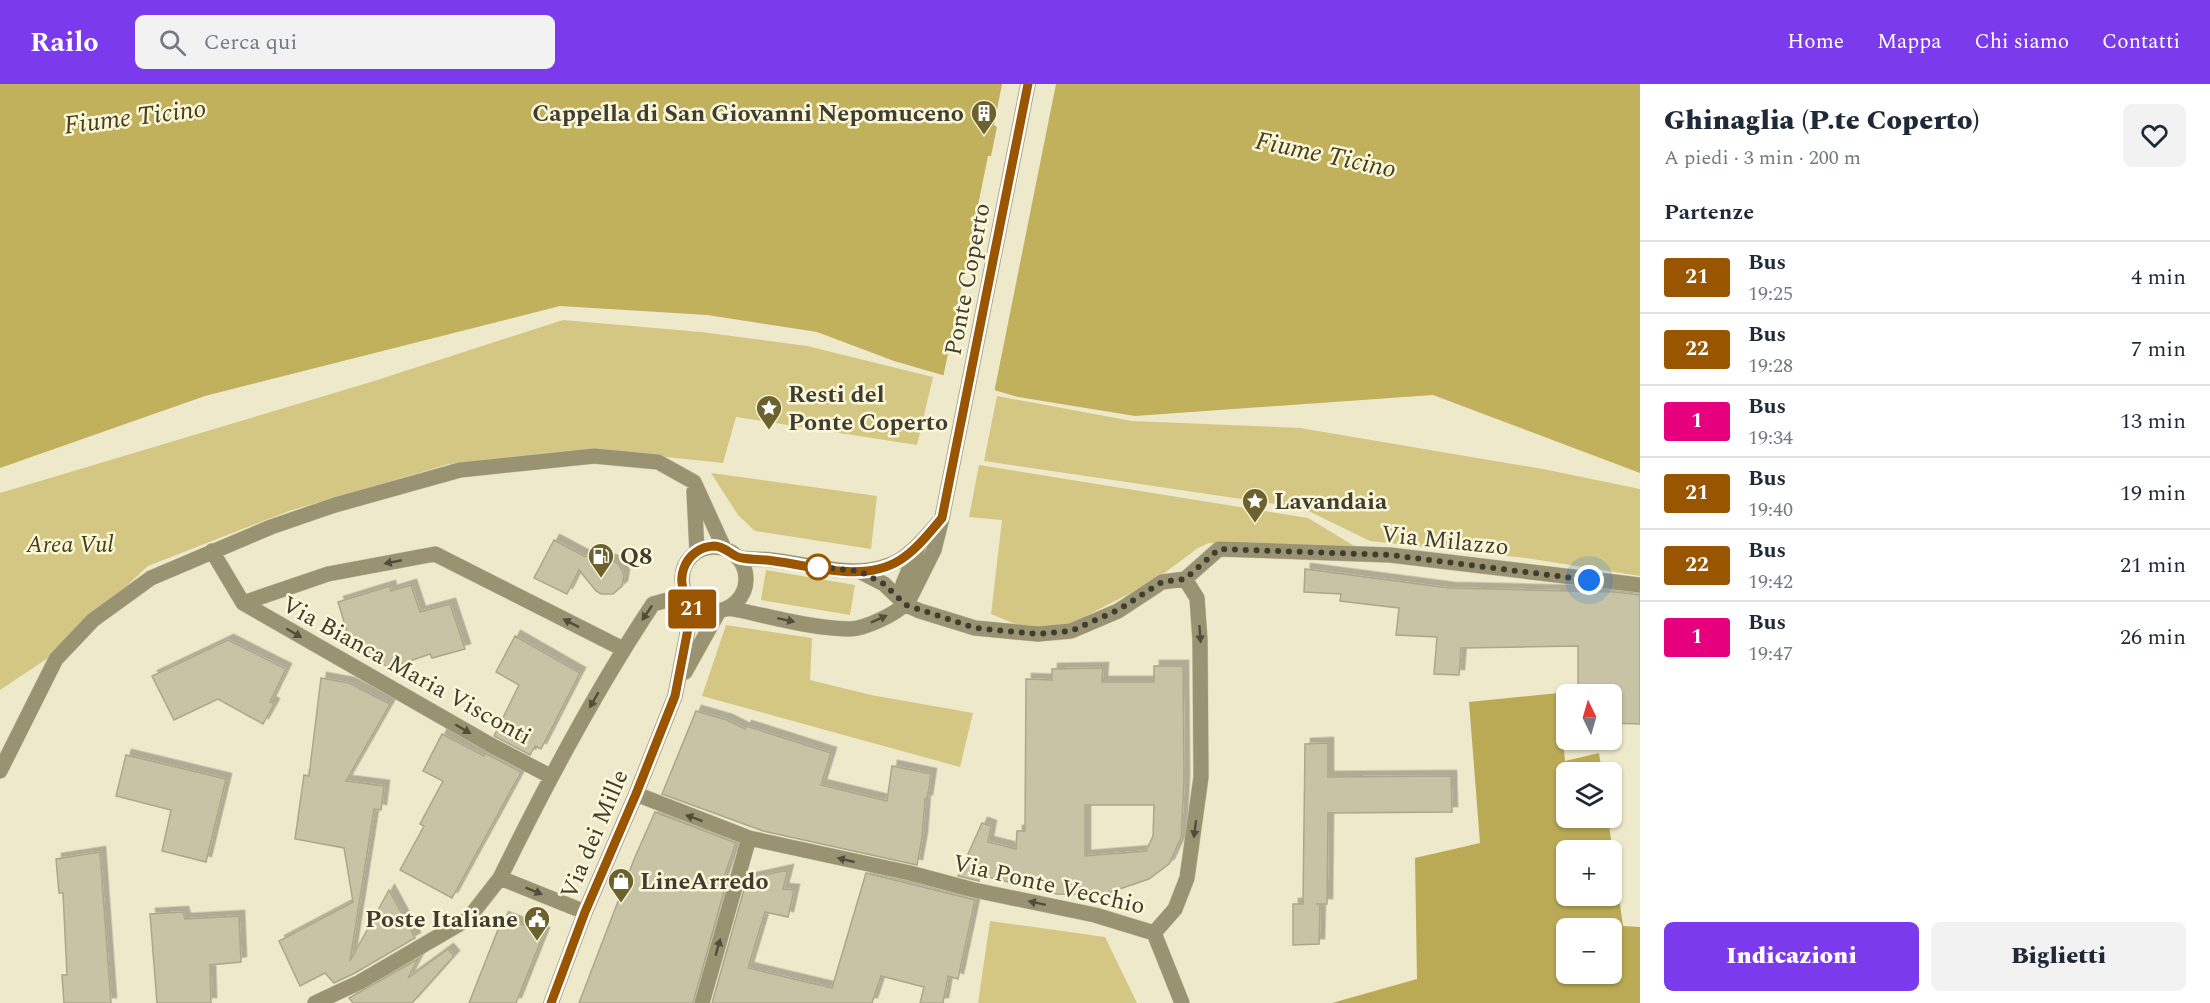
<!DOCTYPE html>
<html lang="it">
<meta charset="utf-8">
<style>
body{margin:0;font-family:Spectral,serif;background:#f2f2f3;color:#1f2937;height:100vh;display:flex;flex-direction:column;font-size:22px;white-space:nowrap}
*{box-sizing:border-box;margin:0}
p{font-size:20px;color:#747a83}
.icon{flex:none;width:33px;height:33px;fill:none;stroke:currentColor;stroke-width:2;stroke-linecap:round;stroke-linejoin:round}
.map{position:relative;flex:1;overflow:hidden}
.panel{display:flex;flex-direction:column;background:#fff;width:570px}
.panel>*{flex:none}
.badge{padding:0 12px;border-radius:4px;font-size:21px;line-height:39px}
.needle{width:39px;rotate:355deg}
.buttons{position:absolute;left:1556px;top:600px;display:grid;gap:12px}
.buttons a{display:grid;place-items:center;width:66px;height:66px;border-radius:9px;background:#fff;box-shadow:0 2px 4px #0004;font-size:30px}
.you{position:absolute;width:30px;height:30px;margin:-15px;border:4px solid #fff;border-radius:50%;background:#1a73e8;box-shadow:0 0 0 9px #1a73e833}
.map>.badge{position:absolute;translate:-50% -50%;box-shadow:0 0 0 3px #fff}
h2{padding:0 24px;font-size:22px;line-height:54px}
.round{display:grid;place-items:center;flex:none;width:63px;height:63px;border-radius:9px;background:#f2f2f3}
.headline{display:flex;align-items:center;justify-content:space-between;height:102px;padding:0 24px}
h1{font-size:28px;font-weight:800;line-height:45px}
.button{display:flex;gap:12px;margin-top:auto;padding:12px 24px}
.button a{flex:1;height:69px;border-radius:9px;background:#7c3aed;color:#fff;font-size:24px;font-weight:800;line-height:69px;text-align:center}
.button a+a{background:#f2f2f3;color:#1f2937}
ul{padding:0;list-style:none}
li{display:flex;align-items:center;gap:18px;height:72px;padding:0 24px;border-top:2px solid #e0e1e3}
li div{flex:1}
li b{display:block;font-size:22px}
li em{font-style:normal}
li .badge{min-width:66px;font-weight:700;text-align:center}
header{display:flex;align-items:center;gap:36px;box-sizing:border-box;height:84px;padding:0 30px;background:#7c3aed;color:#fff}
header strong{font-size:28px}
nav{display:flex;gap:33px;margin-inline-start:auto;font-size:21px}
.search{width:420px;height:54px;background:#f2f2f3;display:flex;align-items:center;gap:15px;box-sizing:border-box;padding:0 21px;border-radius:9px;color:#747a83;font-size:22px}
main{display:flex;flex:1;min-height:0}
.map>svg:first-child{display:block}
</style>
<header>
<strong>Railo</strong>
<div class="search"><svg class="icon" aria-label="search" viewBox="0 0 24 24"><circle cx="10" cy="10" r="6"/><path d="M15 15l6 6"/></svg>Cerca qui</div>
<nav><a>Home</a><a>Mappa</a><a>Chi siamo</a><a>Contatti</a></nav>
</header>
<main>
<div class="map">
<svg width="1640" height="919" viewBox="0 0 1640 919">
<defs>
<filter id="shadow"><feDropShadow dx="5.5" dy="-5.5" stdDeviation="0" flood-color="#0004"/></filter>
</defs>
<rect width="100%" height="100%" fill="#efe9cb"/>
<path fill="#d4c784" d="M563,236l138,12 106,14 126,31 -16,68 -181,-28 -13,46 -132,-14 -142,15 -160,47 -141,55 -94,88 -54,36v-197l371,-111z
M997,312l135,25 168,7 243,41 97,20v87l-114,-18 -156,-17 -68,-33 -318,-47z
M979,381l329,53 53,32 -152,-7 -11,5 -43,32 -86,45 -47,2 -31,-13 11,-94 -33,-3z
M711,389l166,23 -6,53 -116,-18 -17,-16z
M766,486l89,15 -5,30 -89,-15z
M726,541l86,13 -2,42 61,15 102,18 -13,54 -258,-71z
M990,837l115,16 32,66h-159z"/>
<path fill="#baaa55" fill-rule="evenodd" d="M1559,609l6,68 34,-8 3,19h-36v46h42l15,108 17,1v76h-308l85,-24 -2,-121 65,-15 -11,-141zM1566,766h45v46h-45zM1566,844h45v46h-45z"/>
<path fill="#c1b15c" d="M0,0h1640v389l-207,-78 -298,21 -117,-19 -124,-36 -77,-29 -110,-17 -147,-9 -355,90 -205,72z"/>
<path fill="#efe9cb" d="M1002,0h54l-62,309 -51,-15 45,-222h3l6,-29 -3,-2z"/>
<path fill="#c8c3a5" stroke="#aca78a" stroke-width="1.5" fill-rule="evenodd" filter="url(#shadow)" d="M554,456l30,16 30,5 5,4 5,10 -2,11 -9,8h-12l-5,-3 -17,-21 -12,24 -33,-16z
M1305,485l144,19 166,4 25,3v129l-29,-1v-29h-33v-48l-117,2 -2,27 -25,-1 3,-37 -41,-2 3,-27 -59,-7 1,-7 -37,-2z
M411,501l9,27 30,-8 15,45 -33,9 -2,-4 -40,14 -38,-20 -14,-46 52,-16 1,5z
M515,552l65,37 -39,76 -6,-3 -5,9 -36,-19 25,-51 -23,-13z
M228,556l58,29 -16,33 4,2 -11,20 -45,-25 -44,21 -22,-44z
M1154,582h29l1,115 -3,57 -12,26 -20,15 -47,16 -45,-1 -77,-19 -1,6 -21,-5 24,-53 9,3 -3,16 28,7 1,-18h8l1,-152 26,1v-11l51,-1 -1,14h52zM1085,721h69l-1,31 -7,15 -61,5z
M321,594l28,5 41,21 -44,77 38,5 -3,24 -7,-1 -24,152 39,-71 26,48 -60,35 -21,10 -9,-10 -25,13 -21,-45 74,-39 -9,-54 -49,-9 9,-64 5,1z
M696,627l31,9 18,9 1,-3 85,27 -10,32 66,16 5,-35 39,8 -4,26 -2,-1 -3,39 -5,27 -154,-34 -101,-37z
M442,650l42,22 1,-3 36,19 -69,126 -52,-28 24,-44 -4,-2 23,-43 -20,-10z
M1328,659v34l123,-1 1,36 -124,1 -1,91h-11h4l-1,40 -26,1v-41h10l2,-160z
M126,671l100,24 -20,83 -44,-11 9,-41 -55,-14z
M655,728l81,31 -15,42 5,-1 -33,119h-114l56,-146z
M100,768l11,151h-47l-2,-28h5l-4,-82h-4l-3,-34z
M788,786l-5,19 11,1 -6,27 -23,-5 -17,56 84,20 34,-115 109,27 -17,79 -10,-3 -5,27h-23l4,-16 -43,-11 -9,27h-160l35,-124z
M183,828l2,7 54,-3 2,46 -31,3 1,38h-54l-7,-89z
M503,833l41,16 -28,70h-47z
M448,865l6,7 -42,47h-59l-4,-5 69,-39 -10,19z"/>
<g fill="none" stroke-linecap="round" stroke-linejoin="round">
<g stroke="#ccc6ac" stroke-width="16">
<path id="minor" d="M694,407l3,61
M682 495a32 32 0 1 1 64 0a32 32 0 1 1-64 0Z
M212,467l31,52 246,141 61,32
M739,474c11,1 22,1 32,2 41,4 89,22 127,1 16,-9 28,-25 40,-38
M859,487l25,13 22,21 14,6 55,17 63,6 33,-3 47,-20 44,-29 23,-3
M1185,495l34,-30 171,6 250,30
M243,519l85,-29 107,-20 188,95
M906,521l-3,-21 16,-39
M729,524c39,8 80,20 120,21 16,0 53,-17 61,-31l24,-48 8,-32 86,-434
M685,588l34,-61
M0,687l56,-112 37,-39 58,-42 120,-51 64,-22 125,-35 134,-14 64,6 36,20 30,66
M636,710l113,44 161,35 64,17 121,25 59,18
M585,828l-85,-34c46,-94 95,-187 153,-274l33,-9
M1154,849l21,-24 12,-31 14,-101 -1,-137 -3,-42 -12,-19
M1154,849l28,70
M315,919l45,-21 108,-63 32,-41
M551,919l34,-91 51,-118 39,-98 18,-93
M702,919l47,-165"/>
</g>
<use href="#minor" stroke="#999371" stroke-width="15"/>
</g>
<defs><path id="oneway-solid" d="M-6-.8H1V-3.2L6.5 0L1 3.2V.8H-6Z" transform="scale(1.5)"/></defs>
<g fill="#514d3d">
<use href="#oneway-solid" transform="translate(393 478) rotate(169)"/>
<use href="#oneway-solid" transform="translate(647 529) rotate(124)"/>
<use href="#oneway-solid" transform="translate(879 535) rotate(-24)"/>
<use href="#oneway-solid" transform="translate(786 536) rotate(12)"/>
<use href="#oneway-solid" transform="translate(571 539) rotate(-153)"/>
<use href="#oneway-solid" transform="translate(294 549) rotate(30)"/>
<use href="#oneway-solid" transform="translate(1200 550) rotate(86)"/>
<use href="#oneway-solid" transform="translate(594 616) rotate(120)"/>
<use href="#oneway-solid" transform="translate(463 645) rotate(30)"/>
<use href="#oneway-solid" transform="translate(694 734) rotate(-160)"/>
<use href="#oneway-solid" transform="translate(1195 745) rotate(97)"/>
<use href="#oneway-solid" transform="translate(846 776) rotate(-167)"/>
<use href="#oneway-solid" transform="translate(534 807) rotate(22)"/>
<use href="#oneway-solid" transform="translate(1037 819) rotate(-168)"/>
<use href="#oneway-solid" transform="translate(718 863) rotate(-74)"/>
</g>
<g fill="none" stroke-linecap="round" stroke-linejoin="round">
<g stroke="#fff" stroke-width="14">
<path id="line" d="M551,919l34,-91 51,-118 39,-98 18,-93c-23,-19 -8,-56 21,-57 12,0 18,11 28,12 11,2 22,1 32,3 39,5 90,22 126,-1 17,-11 29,-27 42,-42l86,-434"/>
</g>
<use href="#line" stroke="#950" stroke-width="9"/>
<path stroke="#3f3c30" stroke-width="6" stroke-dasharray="0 10.8" d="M818,483l-9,-1 50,5 25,13 22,21 69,23 63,6 33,-3 47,-21 44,-28 23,-3 34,-30 171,6 199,25"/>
</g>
<defs>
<g id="building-pin" transform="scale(1.35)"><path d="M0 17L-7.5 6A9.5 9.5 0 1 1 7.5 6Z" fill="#6c622f" stroke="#fcf7d8"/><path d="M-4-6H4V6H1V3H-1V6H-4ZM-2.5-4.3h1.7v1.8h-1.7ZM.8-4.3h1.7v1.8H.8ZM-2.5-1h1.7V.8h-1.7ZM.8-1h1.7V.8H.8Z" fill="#fff"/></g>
<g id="sight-pin" transform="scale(1.35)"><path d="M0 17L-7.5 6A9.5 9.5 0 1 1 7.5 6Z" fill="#6c622f" stroke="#fcf7d8"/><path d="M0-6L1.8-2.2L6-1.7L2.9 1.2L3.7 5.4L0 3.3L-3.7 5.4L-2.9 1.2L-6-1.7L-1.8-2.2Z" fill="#fff"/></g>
<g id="fuel-pin" transform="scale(1.35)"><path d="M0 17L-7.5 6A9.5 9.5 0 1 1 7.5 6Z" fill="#6c622f" stroke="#fcf7d8"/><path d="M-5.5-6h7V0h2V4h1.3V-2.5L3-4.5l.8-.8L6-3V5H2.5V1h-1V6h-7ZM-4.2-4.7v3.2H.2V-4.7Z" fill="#fff"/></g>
<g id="shop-pin" transform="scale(1.35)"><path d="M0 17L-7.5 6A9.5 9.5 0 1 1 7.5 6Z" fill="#6c622f" stroke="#fcf7d8"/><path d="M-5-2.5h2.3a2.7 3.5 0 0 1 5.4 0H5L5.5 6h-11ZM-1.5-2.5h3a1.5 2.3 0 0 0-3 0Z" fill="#fff"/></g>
<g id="civic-pin" transform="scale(1.35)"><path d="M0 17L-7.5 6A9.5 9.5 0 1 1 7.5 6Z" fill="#6c622f" stroke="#fcf7d8"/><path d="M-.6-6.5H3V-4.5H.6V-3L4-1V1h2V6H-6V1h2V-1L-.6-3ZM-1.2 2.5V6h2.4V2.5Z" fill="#fff"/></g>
</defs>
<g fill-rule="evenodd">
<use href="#building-pin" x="984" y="29"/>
<use href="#sight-pin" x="769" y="324"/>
<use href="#sight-pin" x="1255" y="417"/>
<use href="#fuel-pin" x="601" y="472"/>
<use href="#shop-pin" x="621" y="797"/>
<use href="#civic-pin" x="537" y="835"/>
</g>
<circle fill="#fff" stroke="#950" stroke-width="3" cx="818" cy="483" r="12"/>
<g text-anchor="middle" stroke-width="5" stroke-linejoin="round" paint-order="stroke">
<g font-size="24" font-weight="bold" fill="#3f3c30" stroke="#fcf7d8" text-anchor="start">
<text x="964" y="37" text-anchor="end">Cappella di San Giovanni Nepomuceno</text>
<text x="788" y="318">Resti del<tspan x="788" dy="28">Ponte Coperto</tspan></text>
<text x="1274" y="425">Lavandaia</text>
<text x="620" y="480">Q8</text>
<text x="640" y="805">LineArredo</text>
<text x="518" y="843" text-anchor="end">Poste Italiane</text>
</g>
<g font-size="24" fill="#3f3c30" stroke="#fcf7d8">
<text transform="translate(967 195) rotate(-79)" y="8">Ponte Coperto</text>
<text transform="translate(1445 456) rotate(6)" y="8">Via Milazzo</text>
<text transform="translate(407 586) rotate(29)" y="8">Via Bianca Maria Visconti</text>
<text transform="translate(594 750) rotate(-67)" y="8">Via dei Mille</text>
<text transform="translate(1049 800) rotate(13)" y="8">Via Ponte Vecchio</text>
</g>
<g font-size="24" font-style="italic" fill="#453e19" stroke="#fcf7d8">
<text x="70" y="468">Area Vul</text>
</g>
<g font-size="26" font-style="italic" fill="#463f1b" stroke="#fcf7d8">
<text transform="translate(135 32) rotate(-7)" y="9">Fiume Ticino</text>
<text transform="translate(1326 70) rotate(12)" y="9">Fiume Ticino</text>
</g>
</g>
</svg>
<div class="buttons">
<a><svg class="needle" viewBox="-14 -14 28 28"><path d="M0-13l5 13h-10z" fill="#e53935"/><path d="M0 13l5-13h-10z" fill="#747a83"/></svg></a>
<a><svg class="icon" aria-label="layers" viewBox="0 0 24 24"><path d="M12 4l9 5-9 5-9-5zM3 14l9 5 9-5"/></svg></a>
<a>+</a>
<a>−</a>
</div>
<div class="you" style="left:1589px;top:496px"></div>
<b class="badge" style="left:692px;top:525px;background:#950;color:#fff">21</b>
</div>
<section class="panel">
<div class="headline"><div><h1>Ghinaglia (P.te Coperto)</h1><p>A piedi · 3 min · 200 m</p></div><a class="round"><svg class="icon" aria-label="heart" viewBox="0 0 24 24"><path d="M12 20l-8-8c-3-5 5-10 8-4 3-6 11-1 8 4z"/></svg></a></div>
<h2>Partenze</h2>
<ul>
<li><span class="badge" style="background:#950;color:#fff">21</span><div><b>Bus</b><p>19:25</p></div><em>4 min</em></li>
<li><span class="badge" style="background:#950;color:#fff">22</span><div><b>Bus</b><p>19:28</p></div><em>7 min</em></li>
<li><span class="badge" style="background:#e6007e;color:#fff">1</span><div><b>Bus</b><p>19:34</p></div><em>13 min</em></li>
<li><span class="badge" style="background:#950;color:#fff">21</span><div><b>Bus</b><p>19:40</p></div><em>19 min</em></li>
<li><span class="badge" style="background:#950;color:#fff">22</span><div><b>Bus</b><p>19:42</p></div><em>21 min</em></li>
<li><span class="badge" style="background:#e6007e;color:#fff">1</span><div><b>Bus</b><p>19:47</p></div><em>26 min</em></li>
</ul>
<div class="button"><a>Indicazioni</a><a>Biglietti</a></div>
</section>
</main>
